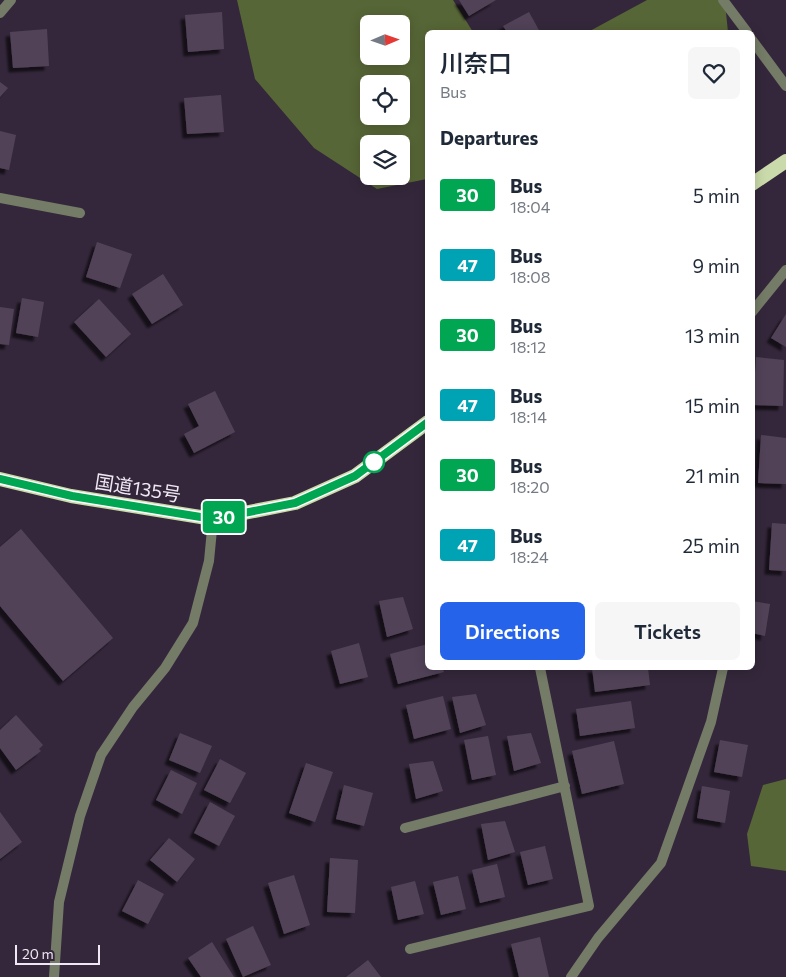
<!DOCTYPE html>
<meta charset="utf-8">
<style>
body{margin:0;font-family:Commissioner,"Noto Sans JP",sans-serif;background:#f6f6f7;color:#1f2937;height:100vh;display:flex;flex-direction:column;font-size:19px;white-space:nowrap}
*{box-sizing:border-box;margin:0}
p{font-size:16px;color:#747a83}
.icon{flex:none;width:28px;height:28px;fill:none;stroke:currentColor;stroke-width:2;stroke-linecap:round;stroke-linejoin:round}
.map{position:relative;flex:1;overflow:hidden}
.drawer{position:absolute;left:425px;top:30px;width:330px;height:640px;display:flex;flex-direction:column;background:#fff;border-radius:8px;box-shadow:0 2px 12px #0003}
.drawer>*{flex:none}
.badge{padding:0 10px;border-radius:4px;font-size:18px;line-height:32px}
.needle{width:32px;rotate:88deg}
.fabs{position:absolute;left:360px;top:15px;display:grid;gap:10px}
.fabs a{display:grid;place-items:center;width:50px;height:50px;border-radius:8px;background:#fff;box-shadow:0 2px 12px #0003;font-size:25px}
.scale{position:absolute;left:15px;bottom:12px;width:85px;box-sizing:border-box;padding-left:5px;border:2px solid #efe7f4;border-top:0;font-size:14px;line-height:18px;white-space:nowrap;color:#efe7f4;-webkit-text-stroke:4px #34273b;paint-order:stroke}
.map>.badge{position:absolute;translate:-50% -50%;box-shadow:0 0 0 2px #fff}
h2{padding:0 15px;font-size:19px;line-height:45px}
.round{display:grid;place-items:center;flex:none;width:52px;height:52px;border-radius:8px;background:#f6f6f7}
.overview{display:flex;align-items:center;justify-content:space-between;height:85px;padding:0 15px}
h1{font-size:24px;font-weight:600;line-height:38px}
.primary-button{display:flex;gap:10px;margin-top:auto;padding:10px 15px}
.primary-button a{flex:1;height:58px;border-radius:8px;background:#2563eb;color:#fff;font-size:20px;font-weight:600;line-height:58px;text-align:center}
.primary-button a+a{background:#f6f6f7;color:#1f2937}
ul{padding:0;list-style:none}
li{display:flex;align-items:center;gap:15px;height:70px;padding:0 15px}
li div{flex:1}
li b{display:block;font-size:19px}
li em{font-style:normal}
li .badge{min-width:55px;font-weight:700;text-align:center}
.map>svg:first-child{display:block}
</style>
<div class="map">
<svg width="786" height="977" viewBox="0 0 786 977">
<defs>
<filter id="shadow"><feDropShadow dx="-4.5" dy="4.5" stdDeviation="1" flood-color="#0009"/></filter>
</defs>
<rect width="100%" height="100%" fill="#34273b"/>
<path fill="#576636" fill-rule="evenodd" d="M237,0h216l20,32h-45l-1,147 -50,10 -63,-41 -59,-69zM369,24h32v32h-32zM369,84h32v32h-32zM369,144h32v32h-32z
M647,0h71l7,3 3,29h-140z
M786,779v92l-35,-5 -4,-32 16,-49z"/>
<path fill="#514358" filter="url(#shadow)" d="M459,0h37l-27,16z
M222,12l2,37 -36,3 -3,-37z
M529,12l11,20h-33l-4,-6z
M47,29l2,37 -36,2 -3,-36z
M0,82l8,6 -8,9z
M221,95l3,37 -37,2 -3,-36z
M0,131l16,4 -7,35 -9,-2z
M97,242l35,12 -12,34 -34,-11z
M163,274l20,31 -31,19 -20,-30z
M22,298l22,4 -6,35 -22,-4z
M99,299l32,35 -25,23 -32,-35z
M0,307l14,2 -5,36 -9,-1z
M786,314v33l-15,-9z
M756,357l28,3 -1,46 -30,-1z
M215,391l20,41 -41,21 -10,-19 15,-8 -11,-22z
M761,435l25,3v46l-28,-1z
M772,523l14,1v47l-17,-1z
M21,529l92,109 -50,43 -63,-75v-59z
M403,597l10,32 -26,8 -8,-36z
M752,601l18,3 -5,32 -13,-3z
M359,643l9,34 -28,7 -9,-33z
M428,644v24h14l2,4 -46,12 -8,-30z
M592,668h56l2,17 -55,7z
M476,694l10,31 -26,8 -8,-36z
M443,696l8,33 -37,10 -8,-34z
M631,701l4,27 -55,8 -4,-27z
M16,715l27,30 -4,4 2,2 -25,19 -16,-22v-18z
M180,733l32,13 -12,27 -31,-13z
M531,733l10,30 -27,8 -7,-35z
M488,736l8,39 -24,5 -8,-40z
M720,740l28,5 -6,32 -28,-5z
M614,741l10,43 -42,10 -10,-43z
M220,759l26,14 -16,30 -26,-13z
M433,761l10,30 -27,8 -7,-35z
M306,763l27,9 -18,50 -26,-9z
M171,770l26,13 -15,31 -26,-14z
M344,785l29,8 -9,33 -28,-7z
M702,786l28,5 -5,32 -28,-5z
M210,802l25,14 -16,30 -25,-13z
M0,812l22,30 -22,17z
M505,821l10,31 -27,8 -7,-36z
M169,838l26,21 -18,23 -27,-22z
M545,846l8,33 -25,6 -8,-33z
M330,858l28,2 -3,53 -28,-1z
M497,864l8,33 -25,6 -8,-33z
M294,875l16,50 -26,9 -16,-51z
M458,876l8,33 -25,6 -8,-33z
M138,880l26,14 -16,30 -26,-13z
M415,881l9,33 -26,6 -7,-33z
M253,926l18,39 -28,12 -17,-38z
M540,937l9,40h-30l-8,-33z
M212,942l22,35h-33l-13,-19z
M368,960l13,17h-35z"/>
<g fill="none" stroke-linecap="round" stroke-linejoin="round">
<path stroke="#747c67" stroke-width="10" d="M0,13l11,-13
M0,198l80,15"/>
<path stroke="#747c67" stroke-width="10" d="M723,0l24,32
M752,40l34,46
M752,312l34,-42
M405,828l160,-42
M410,949l179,-43 -49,-238
M571,977l27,-39 63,-75 50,-141 12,-54"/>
<path stroke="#747c67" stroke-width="10" d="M54,977l5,-75 21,-86 21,-61 32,-48 32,-39 28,-45 16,-62 4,-42"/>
<path stroke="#cadaaa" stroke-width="14" d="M752,184l34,-23
M0,479l71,17 142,23 82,-16 60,-27 73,-54"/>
</g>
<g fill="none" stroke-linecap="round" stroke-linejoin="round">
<g stroke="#fff" stroke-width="11">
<path id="line" d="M0,479l72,17 141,23 82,-16 60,-27 73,-54"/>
</g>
<use href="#line" stroke="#00a651" stroke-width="8"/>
</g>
<circle fill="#fff" stroke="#00a651" stroke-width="2.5" cx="374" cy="462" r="10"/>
<g text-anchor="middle" stroke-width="4" stroke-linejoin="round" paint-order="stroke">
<g font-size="19" fill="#efe7f4" stroke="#34273b">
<text transform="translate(138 488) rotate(9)" y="7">国道135号</text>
</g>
</g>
</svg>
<div class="fabs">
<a><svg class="needle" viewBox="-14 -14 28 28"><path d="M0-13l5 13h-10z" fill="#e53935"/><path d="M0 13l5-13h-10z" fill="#747a83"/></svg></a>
<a><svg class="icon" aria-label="locate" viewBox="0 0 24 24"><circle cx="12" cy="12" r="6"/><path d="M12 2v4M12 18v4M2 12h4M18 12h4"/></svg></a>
<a><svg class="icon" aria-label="layers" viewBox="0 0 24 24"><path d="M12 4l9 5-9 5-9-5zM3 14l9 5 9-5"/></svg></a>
</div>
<div class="scale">20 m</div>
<b class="badge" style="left:224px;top:517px;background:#00a651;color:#fff">30</b>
<section class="drawer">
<div class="overview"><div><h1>川奈口</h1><p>Bus</p></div><a class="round"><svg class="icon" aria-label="heart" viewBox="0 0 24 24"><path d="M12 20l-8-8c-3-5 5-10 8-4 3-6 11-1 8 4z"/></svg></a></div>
<h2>Departures</h2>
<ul>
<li><span class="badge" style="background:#00a651;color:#fff">30</span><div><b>Bus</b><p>18:04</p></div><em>5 min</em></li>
<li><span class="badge" style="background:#00a3b4;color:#fff">47</span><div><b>Bus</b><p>18:08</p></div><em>9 min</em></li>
<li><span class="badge" style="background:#00a651;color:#fff">30</span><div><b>Bus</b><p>18:12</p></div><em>13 min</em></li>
<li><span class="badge" style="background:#00a3b4;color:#fff">47</span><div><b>Bus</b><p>18:14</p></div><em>15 min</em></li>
<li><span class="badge" style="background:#00a651;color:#fff">30</span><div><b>Bus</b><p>18:20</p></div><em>21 min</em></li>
<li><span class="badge" style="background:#00a3b4;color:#fff">47</span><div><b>Bus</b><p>18:24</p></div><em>25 min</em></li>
</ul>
<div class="primary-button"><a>Directions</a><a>Tickets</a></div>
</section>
</div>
